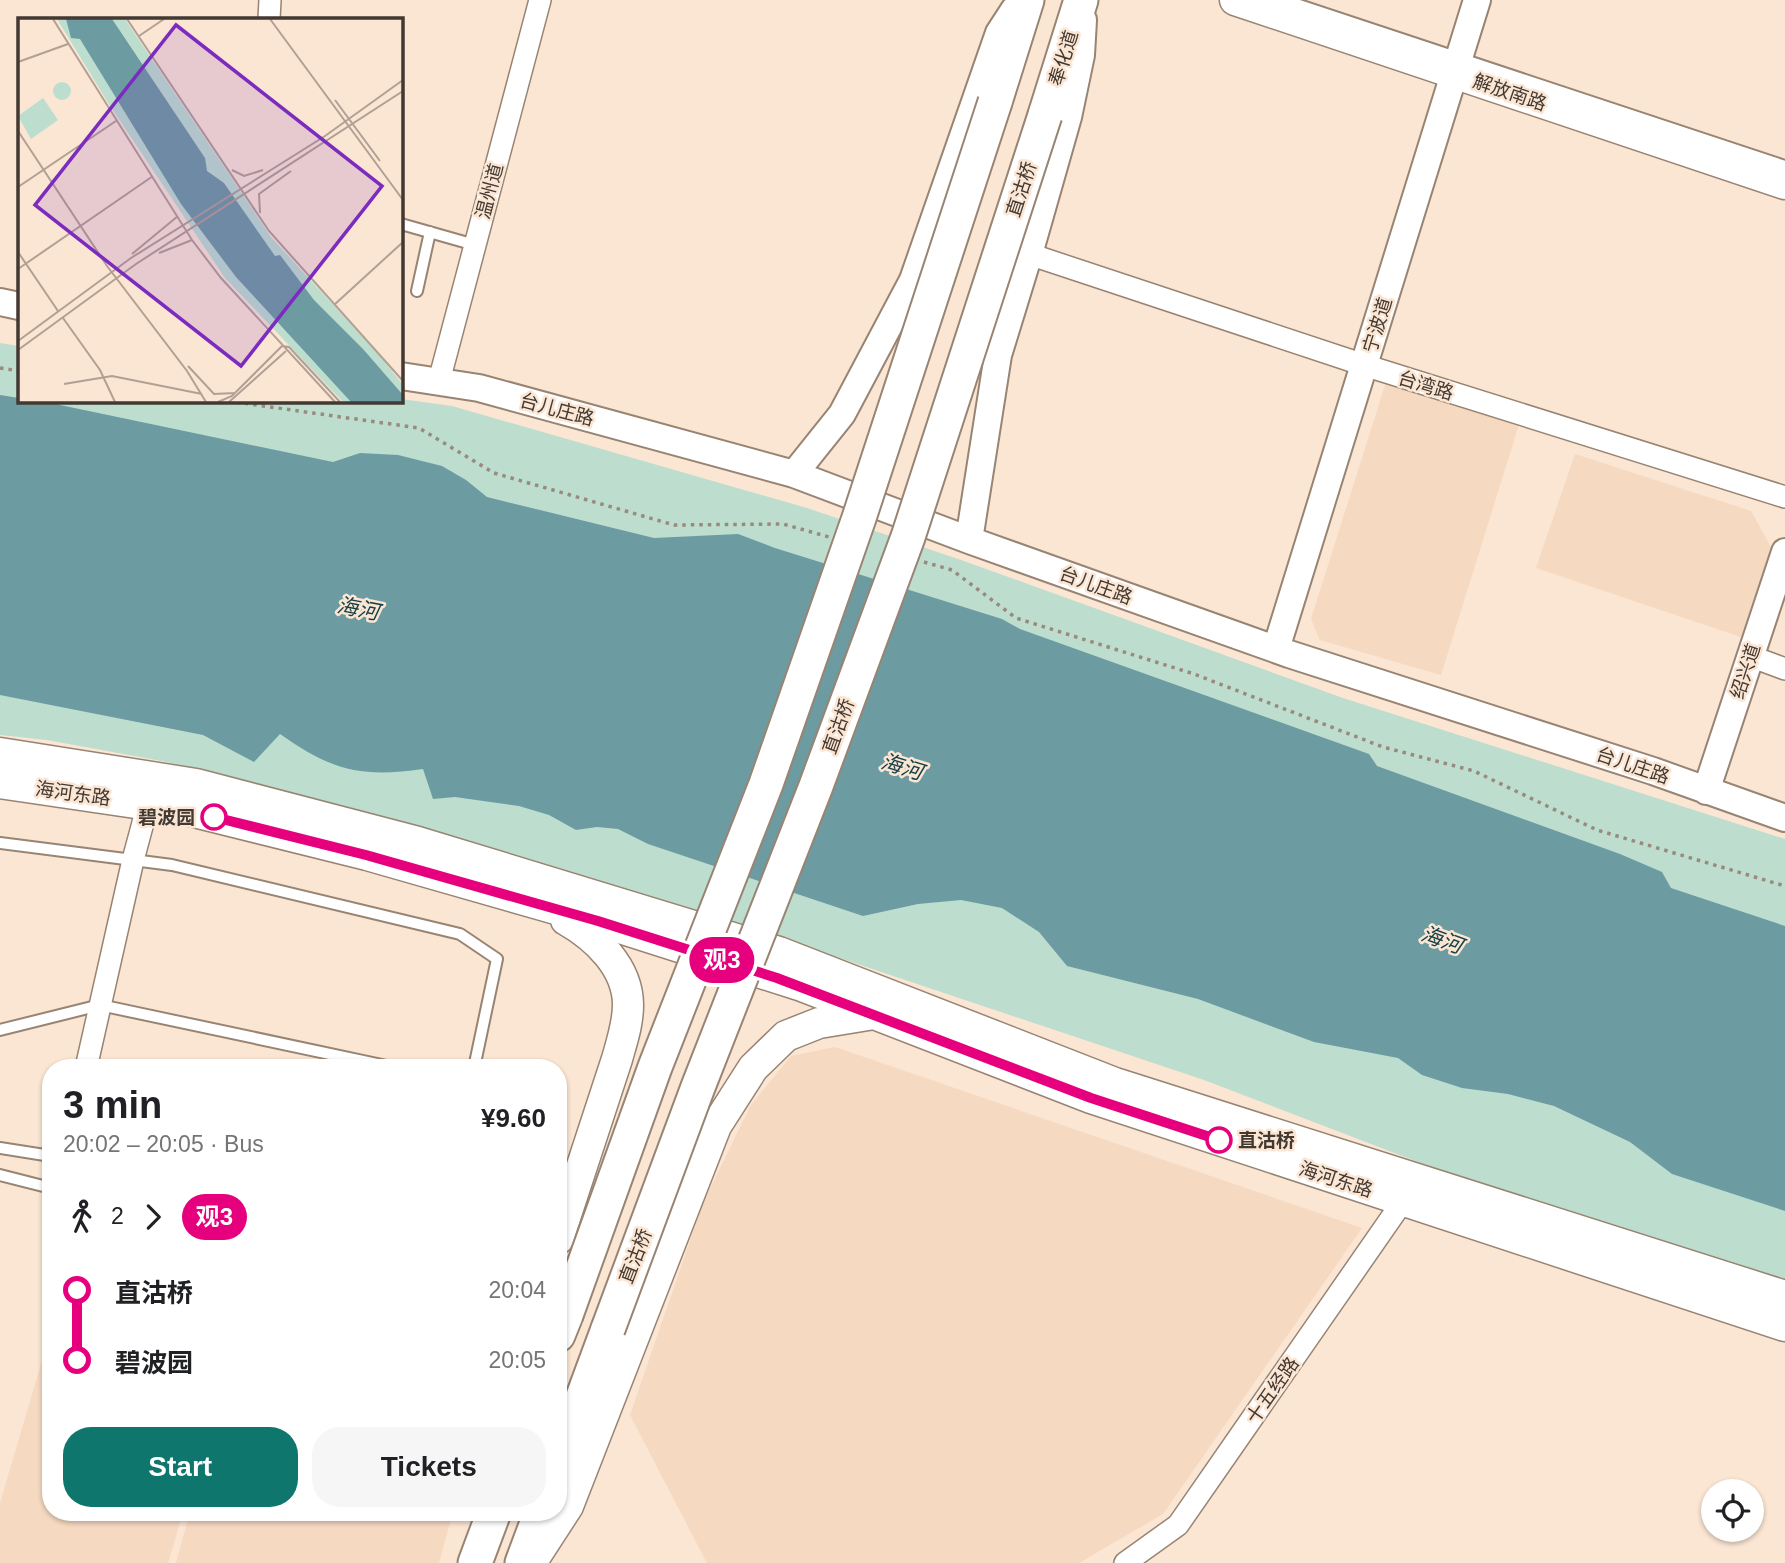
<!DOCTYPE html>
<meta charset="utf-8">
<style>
body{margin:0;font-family:Arial,"Noto Sans SC",sans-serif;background:#f6f6f6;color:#202124;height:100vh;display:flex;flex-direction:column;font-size:26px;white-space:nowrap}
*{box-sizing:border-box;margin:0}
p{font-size:23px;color:#757577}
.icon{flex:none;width:38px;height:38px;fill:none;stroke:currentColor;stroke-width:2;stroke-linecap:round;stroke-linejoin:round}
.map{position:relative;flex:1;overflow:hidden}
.panel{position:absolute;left:42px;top:1059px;width:525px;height:462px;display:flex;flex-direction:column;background:#fff;border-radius:28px;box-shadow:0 2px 5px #0004}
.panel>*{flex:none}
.badge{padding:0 14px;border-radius:23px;font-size:24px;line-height:46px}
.fabs{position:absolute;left:1701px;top:1479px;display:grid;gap:14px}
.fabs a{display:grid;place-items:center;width:63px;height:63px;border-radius:50%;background:#fff;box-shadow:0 2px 5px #0004;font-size:35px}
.map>.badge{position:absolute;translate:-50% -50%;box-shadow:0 0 0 4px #fff}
.legs{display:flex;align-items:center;gap:10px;height:77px;padding:0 21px;font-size:23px}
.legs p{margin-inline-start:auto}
.headline{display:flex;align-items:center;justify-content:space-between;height:119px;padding:0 21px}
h1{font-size:38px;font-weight:600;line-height:52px}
.action{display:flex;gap:14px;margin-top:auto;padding:14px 21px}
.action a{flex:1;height:80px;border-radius:28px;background:#0f766e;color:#fff;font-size:28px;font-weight:600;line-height:80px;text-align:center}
.action a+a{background:#f6f6f6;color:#202124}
ul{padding:0 21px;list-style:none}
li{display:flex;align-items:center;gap:24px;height:70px;font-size:26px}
li i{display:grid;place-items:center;width:10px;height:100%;margin:0 9px;background:currentColor}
li i::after{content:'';width:18px;height:18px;margin:-9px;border:5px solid;border-radius:50%;background:#fff}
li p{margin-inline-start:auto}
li:first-child i{background:linear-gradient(#0000 50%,currentColor 0)}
li:last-child i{background:linear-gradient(currentColor 50%,#0000 0)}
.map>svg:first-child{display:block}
</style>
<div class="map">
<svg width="1785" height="1563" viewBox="0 0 1785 1563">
<rect width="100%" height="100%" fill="#fbe5d3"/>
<path fill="#f5d9c1" d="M1387,379l133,42 -79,254 -121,-35 -9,-21z
M1575,454l176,57 20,36 -30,90 -205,-69z
M835,1047l527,181 -199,286 -84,49h-372l-77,-148 73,-212 48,-98 40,-49z
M51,1330v182h132l-15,51h-168v-60z
M190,1512h263l-14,51h-263z"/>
<path fill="#bddece" d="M0,343l19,3v55h382v-2l51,7 355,102 154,52 382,138 442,141v445l-354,-117 -227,-87 -481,-161 -340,-101 -216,-56 -120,-22 -47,-5z"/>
<path fill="#6d9ba2" d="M0,395l19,3v3h22l292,61 27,-9 38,2 44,11 24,14 21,17 167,41 84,-4 37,14 227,71 18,10 349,125 8,12 243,88 42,18 9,16 114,38v285l-113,-37 -42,-32 -76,-36 -46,-12 -46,-6 -40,-13 -24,-17 -84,-16 -116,-43 -131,-33 -28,-34 -37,-24 -41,-8 -43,4 -55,12 -215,-72 -30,-15 -21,-2 -21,3 -27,-15 -30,-9 -64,-9 -22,2 -10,-30c-63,9 -92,1 -143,-35l-26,28 -51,-27 -203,-40z"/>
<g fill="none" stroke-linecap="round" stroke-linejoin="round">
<g stroke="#988473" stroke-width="14">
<path id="service" d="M1284,0l501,166
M401,224l74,21
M417,291l13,-59
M0,843l172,22 288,69 37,25 -23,109
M0,1030l100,-25 296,63
M0,1148l51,8
M0,1175l51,13"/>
</g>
<g stroke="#988473" stroke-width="24">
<path id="minor" d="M269,19l1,-19
M1029,254l335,111 421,132
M439,381l101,-381
M1750,656l35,13
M86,1068l47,-208 15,-56
M1125,1563l53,-38 225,-324"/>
</g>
<g stroke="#988473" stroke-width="30">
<path id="tertiary" d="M0,302l19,4
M401,376l78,12 315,86 175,66 320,114 364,117 132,47
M794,474l48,-60 71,-134 86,-247 15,-23
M969,540l29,-185 31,-101 39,-137 13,-62 2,-35
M1276,649l201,-649
M1706,791l79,-239"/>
</g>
<g stroke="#988473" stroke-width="33">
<path id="secondary" d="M1235,0l550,184
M0,753l196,31 222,58 361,110 336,131 670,213
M0,783l190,28 177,44 231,66 204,65 289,112 694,228
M558,1239l59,-180c5,-18 11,-35 11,-54 0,-38 -32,-68 -62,-85
M531,1563l37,-57 148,-380 37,-58 33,-32 33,-13 55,-9"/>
</g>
<g stroke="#988473" stroke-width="37">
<path id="primary" d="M995,102l32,-102
M1045,115l36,-115
M558,1335l8,-20
M558,1464l50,-135
M475,1563l19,-51
M522,1563l19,-51"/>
</g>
<path stroke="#998a7e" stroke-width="3.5" stroke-dasharray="3.5 5" stroke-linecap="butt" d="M0,368l19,3
M228,401l191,27 75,45 180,52 109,-1 46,13
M924,562l28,8 64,48 178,56 189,73 91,24 123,59 188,56"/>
<use href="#service" stroke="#fff" stroke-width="10"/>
<use href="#minor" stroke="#fff" stroke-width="21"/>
<use href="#tertiary" stroke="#fff" stroke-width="26"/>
<use href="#secondary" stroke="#fff" stroke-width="30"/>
<use href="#primary" stroke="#fff" stroke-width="33"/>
<g stroke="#988473" stroke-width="37" stroke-linecap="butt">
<path id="primary-bridge" d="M566,1315l89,-248 111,-283 93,-266 136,-416
M608,1329l90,-242 118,-301 92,-249 137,-422"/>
</g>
<use href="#primary-bridge" stroke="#fff" stroke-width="33"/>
</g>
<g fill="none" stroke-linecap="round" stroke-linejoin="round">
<g stroke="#fff" stroke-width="16">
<path id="line-1" d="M214,817l152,38 232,66 179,57 314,120 128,42"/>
</g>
<use href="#line-1" stroke="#e6007e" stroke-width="10"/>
</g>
<g fill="#fff" stroke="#e6007e" stroke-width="3.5">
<circle cx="214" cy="817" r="12"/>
<circle cx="1219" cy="1140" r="12"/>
</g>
<g text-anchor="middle" stroke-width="5" stroke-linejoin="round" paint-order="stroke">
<g font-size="19" fill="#423932" stroke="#fbe5d3">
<text transform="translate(1063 58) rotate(-73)" y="7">奉化道</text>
<text transform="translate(1510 92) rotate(19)" y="7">解放南路</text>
<text transform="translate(1021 189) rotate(-72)" y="7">直沽桥</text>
<text transform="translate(489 191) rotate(-75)" y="7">温州道</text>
<text transform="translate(1377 325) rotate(-73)" y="7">宁波道</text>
<text transform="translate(1426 385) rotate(17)" y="7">台湾路</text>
<text transform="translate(557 409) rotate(15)" y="7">台儿庄路</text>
<text transform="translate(1096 585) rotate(20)" y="7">台儿庄路</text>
<text transform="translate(1745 671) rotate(-72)" y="7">绍兴道</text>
<text transform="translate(838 726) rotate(-70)" y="7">直沽桥</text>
<text transform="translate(1633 765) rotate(19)" y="7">台儿庄路</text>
<text transform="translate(73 793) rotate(8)" y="7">海河东路</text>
<text transform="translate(1336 1179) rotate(18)" y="7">海河东路</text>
<text transform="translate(635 1256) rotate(-69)" y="7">直沽桥</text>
<text transform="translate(1272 1390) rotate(-55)" y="7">十五经路</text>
</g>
<g font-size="19" font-weight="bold" fill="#423932" stroke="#fbe5d3" text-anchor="end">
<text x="195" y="824">碧波园</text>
<text x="1238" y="1147" text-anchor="start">直沽桥</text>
</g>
<g font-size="21" font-style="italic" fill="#133f46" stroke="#fbe5d3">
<text transform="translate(358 609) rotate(11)" y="7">海河</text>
<text transform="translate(902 767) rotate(17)" y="7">海河</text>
<text transform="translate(1442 940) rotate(20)" y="7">海河</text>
</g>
</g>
<g transform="translate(18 18)">
<rect width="385" height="385" fill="#fbe5d3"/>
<path d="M39,1h68l146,218 109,119 23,29v17h-60l-118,-124 -115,-172zM35 73a9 9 0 1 1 18 0a9 9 0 1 1-18 0ZM25,80l15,22 -27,19 -13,-23z" fill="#bddece"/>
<path d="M48,1h46l93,139 2,13 17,12 51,73 5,-1 34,45 49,49 40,46v7h-52l-115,-125 -55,-73 -101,-165 -9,-1z" fill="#6d9ba2"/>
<path fill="none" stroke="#b1a093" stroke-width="2" d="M35,1l139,221 29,38 114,124M109,1l142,212 134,150M252,1l133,181M121,18l25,-17M0,44l50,-18M317,82l45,61M0,113l89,135 80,105 19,31M214,152l12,6 19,-6M0,169l98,-66M242,195l-1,-19 32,-23M0,234l40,59M141,235l33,-13M114,236l46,-38M0,251l135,-93M316,287l69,-63M45,300l37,52 15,32M0,323l113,-83 194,-122 78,-56M264,328l7,1 51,55M0,332l118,-86 267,-173M170,348l26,28 21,-1M46,366l48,-8 90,18M200,384l14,-6 50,-50M211,384l57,-51"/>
<path fill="#7b2cbf" fill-opacity="0.15" stroke="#7b2cbf" stroke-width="3.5" d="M158,7l206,161 -141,180 -206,-161z"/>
<rect width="385" height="385" fill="none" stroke="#423932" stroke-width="3.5"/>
</g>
</svg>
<div class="fabs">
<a><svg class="icon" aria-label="locate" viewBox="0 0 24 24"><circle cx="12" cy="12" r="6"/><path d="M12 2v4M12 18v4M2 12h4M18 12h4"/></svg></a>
</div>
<b class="badge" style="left:722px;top:960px;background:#e6007e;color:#fff">观3</b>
<section class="panel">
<div class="headline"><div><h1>3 min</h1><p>20:02 – 20:05 · Bus</p></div><b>¥9.60</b></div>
<div class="legs"><svg class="icon" aria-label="walk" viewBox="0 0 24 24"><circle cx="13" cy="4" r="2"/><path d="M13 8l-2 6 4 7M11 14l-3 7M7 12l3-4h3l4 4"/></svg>2<svg class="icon" aria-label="forward" viewBox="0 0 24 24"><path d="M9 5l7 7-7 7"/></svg><b class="badge" style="background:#e6007e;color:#fff">观3</b></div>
<ul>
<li><i style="color:#e6007e"></i><b>直沽桥</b><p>20:04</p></li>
<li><i style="color:#e6007e"></i><b>碧波园</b><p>20:05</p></li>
</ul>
<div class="action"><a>Start</a><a>Tickets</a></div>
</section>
</div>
